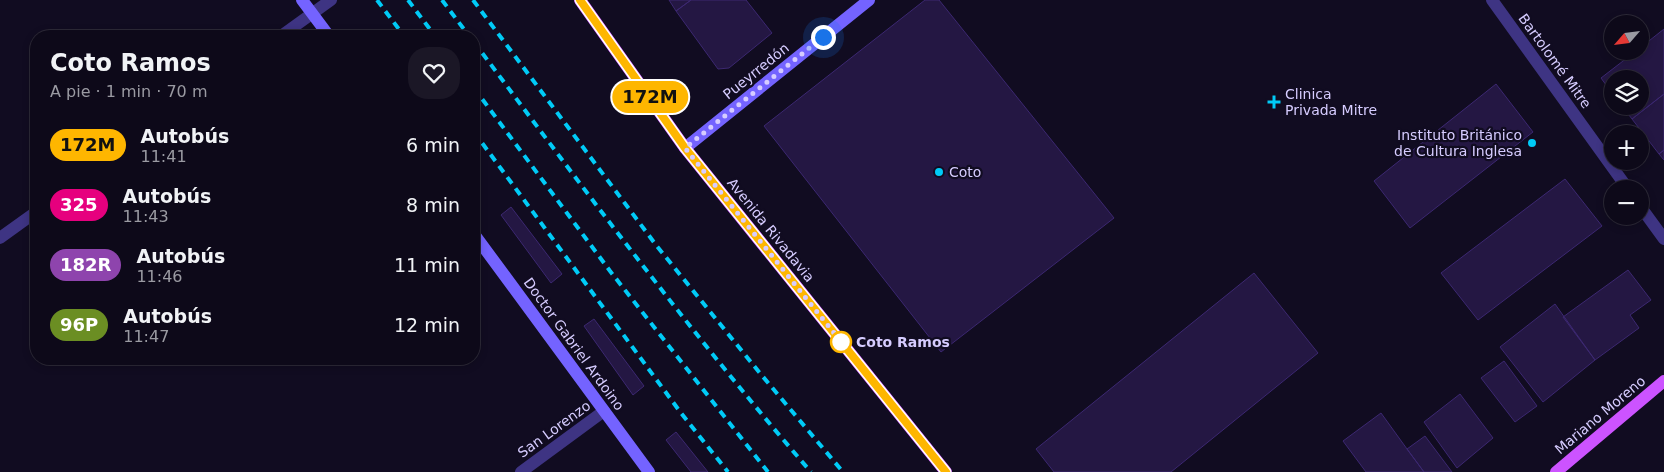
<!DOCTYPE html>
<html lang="es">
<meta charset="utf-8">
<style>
body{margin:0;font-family:"DejaVu Sans",sans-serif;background:#1b1726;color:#f1f3f6;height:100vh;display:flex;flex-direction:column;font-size:19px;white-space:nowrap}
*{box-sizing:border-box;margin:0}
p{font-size:16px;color:#9a9aa2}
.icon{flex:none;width:28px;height:28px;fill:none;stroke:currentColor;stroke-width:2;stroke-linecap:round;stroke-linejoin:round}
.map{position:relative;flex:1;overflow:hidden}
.sheet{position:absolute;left:30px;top:30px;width:450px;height:335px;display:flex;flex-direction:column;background:#0d0919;border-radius:20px;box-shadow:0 2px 8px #0003,0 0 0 1px #2d2a38}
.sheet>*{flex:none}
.badge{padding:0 10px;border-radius:16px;font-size:18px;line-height:32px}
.needle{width:32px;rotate:242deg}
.fabs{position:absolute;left:1604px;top:15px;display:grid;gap:10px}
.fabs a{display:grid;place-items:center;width:45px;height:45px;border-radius:50%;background:#0d0919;box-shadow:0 2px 8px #0003,0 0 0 1px #2d2a38;font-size:25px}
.you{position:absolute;width:25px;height:25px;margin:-12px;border:4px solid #fff;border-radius:50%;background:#1a73e8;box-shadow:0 0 0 8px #1a73e833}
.map>.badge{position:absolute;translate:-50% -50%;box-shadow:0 0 0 2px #fff}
.round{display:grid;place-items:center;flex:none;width:52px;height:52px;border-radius:20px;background:#1b1726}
.summary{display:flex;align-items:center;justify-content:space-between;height:85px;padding:0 20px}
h1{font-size:24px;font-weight:700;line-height:38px}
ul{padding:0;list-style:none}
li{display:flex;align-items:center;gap:15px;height:60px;padding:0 20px}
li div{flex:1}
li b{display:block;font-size:19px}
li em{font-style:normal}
li .badge{min-width:55px;font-weight:700;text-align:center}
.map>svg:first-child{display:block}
</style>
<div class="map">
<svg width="1664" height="472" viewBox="0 0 1664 472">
<rect width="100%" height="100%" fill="#110c21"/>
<path fill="#241743" stroke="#3c2871" d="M669,0h22l-15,11z
M691,0h55l26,33 -43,35 -11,1 -42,-58z
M925,0h14l175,218 -173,134 -177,-226z
M1664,29v65l-32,25 -10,-13h18v-27h-28v14l-11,-15 35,-27h4v-3z
M1496,84l37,48 -123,96 -36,-47z
M1664,94v56l-5,4 -27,-35z
M1664,150v10l-5,-6z
M1565,179l37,47 -124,94 -37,-47z
M511,207l51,67 -11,9 -50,-68z
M1628,270l23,30 -21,15 9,13 -44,32 -32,-43z
M1254,273l64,80 -147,119h-117l-18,-23z
M1555,304l40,56 -52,42 -43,-55z
M594,319l50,67 -11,9 -49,-69z
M1504,361l33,45 -22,16 -34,-44z
M1460,394l33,44 -36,30 -33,-46z
M1381,413l26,36 17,23h-58l-23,-31z
M676,432l32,40h-17l-25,-32z
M1425,436l27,36h-28l-17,-23z"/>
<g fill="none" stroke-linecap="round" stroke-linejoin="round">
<path stroke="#3e3483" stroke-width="12" d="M1492,0l136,189
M281,36l50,-36
M1640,206l24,33
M0,238l36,-26
M521,472l83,-61"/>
<path stroke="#7463ff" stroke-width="12" d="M302,0l27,36
M685,148l184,-148
M474,234l175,238"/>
<path stroke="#cc53ff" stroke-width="12" d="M580,0l105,148 261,324
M1556,472l108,-91"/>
<path stroke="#00cbf7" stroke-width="4" stroke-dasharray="8 6" stroke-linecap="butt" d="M377,0l27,36
M408,0l27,36
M442,0l27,36
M473,0l183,245 103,127 84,100
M474,42c109,146 218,293 337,430
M474,88l136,183 158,201
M474,132l207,281 47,59"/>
</g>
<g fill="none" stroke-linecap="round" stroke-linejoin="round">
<g stroke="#fff" stroke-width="11">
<path id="line" d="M580,0l105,148 261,324"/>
</g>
<use href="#line" stroke="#feb600" stroke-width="8"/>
<path stroke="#d6ccff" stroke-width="5" stroke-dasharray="0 9" d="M823,37l-138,111 158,196 -2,-2"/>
</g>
<g fill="#00cbf7" stroke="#110c21" stroke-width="2">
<path d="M1271.5 94.5h5v5h5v5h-5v5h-5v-5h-5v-5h5z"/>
<circle cx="1532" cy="143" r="5"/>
<circle cx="939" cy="172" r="5"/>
</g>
<circle fill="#fff" stroke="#feb600" stroke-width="2.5" cx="841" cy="342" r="10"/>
<g text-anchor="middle" stroke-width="4.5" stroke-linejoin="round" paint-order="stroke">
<g font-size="14" fill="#d6ccff" stroke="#110c21">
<text transform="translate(1555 61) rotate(54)" y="5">Bartolomé Mitre</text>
<text transform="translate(756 71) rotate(-39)" y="5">Pueyrredón</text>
<text transform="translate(771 230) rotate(51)" y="5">Avenida Rivadavia</text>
<text transform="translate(574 344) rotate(54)" y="5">Doctor Gabriel Ardoino</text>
<text transform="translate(1600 415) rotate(-40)" y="5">Mariano Moreno</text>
<text transform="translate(554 429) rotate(-36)" y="5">San Lorenzo</text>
</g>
<g font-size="14" fill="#d6ccff" stroke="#110c21" text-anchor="start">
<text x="1285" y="99">Clinica<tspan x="1285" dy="16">Privada Mitre</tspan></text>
<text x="1522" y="140" text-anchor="end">Instituto Británico<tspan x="1522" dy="16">de Cultura Inglesa</tspan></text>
<text x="949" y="177">Coto</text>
</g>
<g font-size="14" font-weight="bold" fill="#d6ccff" stroke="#110c21" text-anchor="start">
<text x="856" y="347">Coto Ramos</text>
</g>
</g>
</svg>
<div class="fabs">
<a><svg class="needle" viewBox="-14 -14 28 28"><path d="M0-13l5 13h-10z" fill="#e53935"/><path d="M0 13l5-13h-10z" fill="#9a9aa2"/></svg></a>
<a><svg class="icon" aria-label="layers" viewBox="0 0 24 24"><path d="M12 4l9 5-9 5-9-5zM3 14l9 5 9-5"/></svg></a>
<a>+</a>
<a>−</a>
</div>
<div class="you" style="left:823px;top:37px"></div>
<b class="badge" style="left:650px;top:97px;background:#feb600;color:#111">172M</b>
<section class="sheet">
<div class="summary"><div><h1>Coto Ramos</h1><p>A pie · 1 min · 70 m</p></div><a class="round"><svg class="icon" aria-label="heart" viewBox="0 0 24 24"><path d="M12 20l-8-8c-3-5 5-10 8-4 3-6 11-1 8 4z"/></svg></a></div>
<ul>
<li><span class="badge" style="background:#feb600;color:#111">172M</span><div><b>Autobús</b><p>11:41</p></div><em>6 min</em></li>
<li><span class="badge" style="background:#e6007e;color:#fff">325</span><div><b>Autobús</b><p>11:43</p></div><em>8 min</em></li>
<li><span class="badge" style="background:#8e44ad;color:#fff">182R</span><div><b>Autobús</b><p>11:46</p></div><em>11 min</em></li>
<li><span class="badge" style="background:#6b8e23;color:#fff">96P</span><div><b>Autobús</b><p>11:47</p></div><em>12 min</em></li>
</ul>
</section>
</div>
